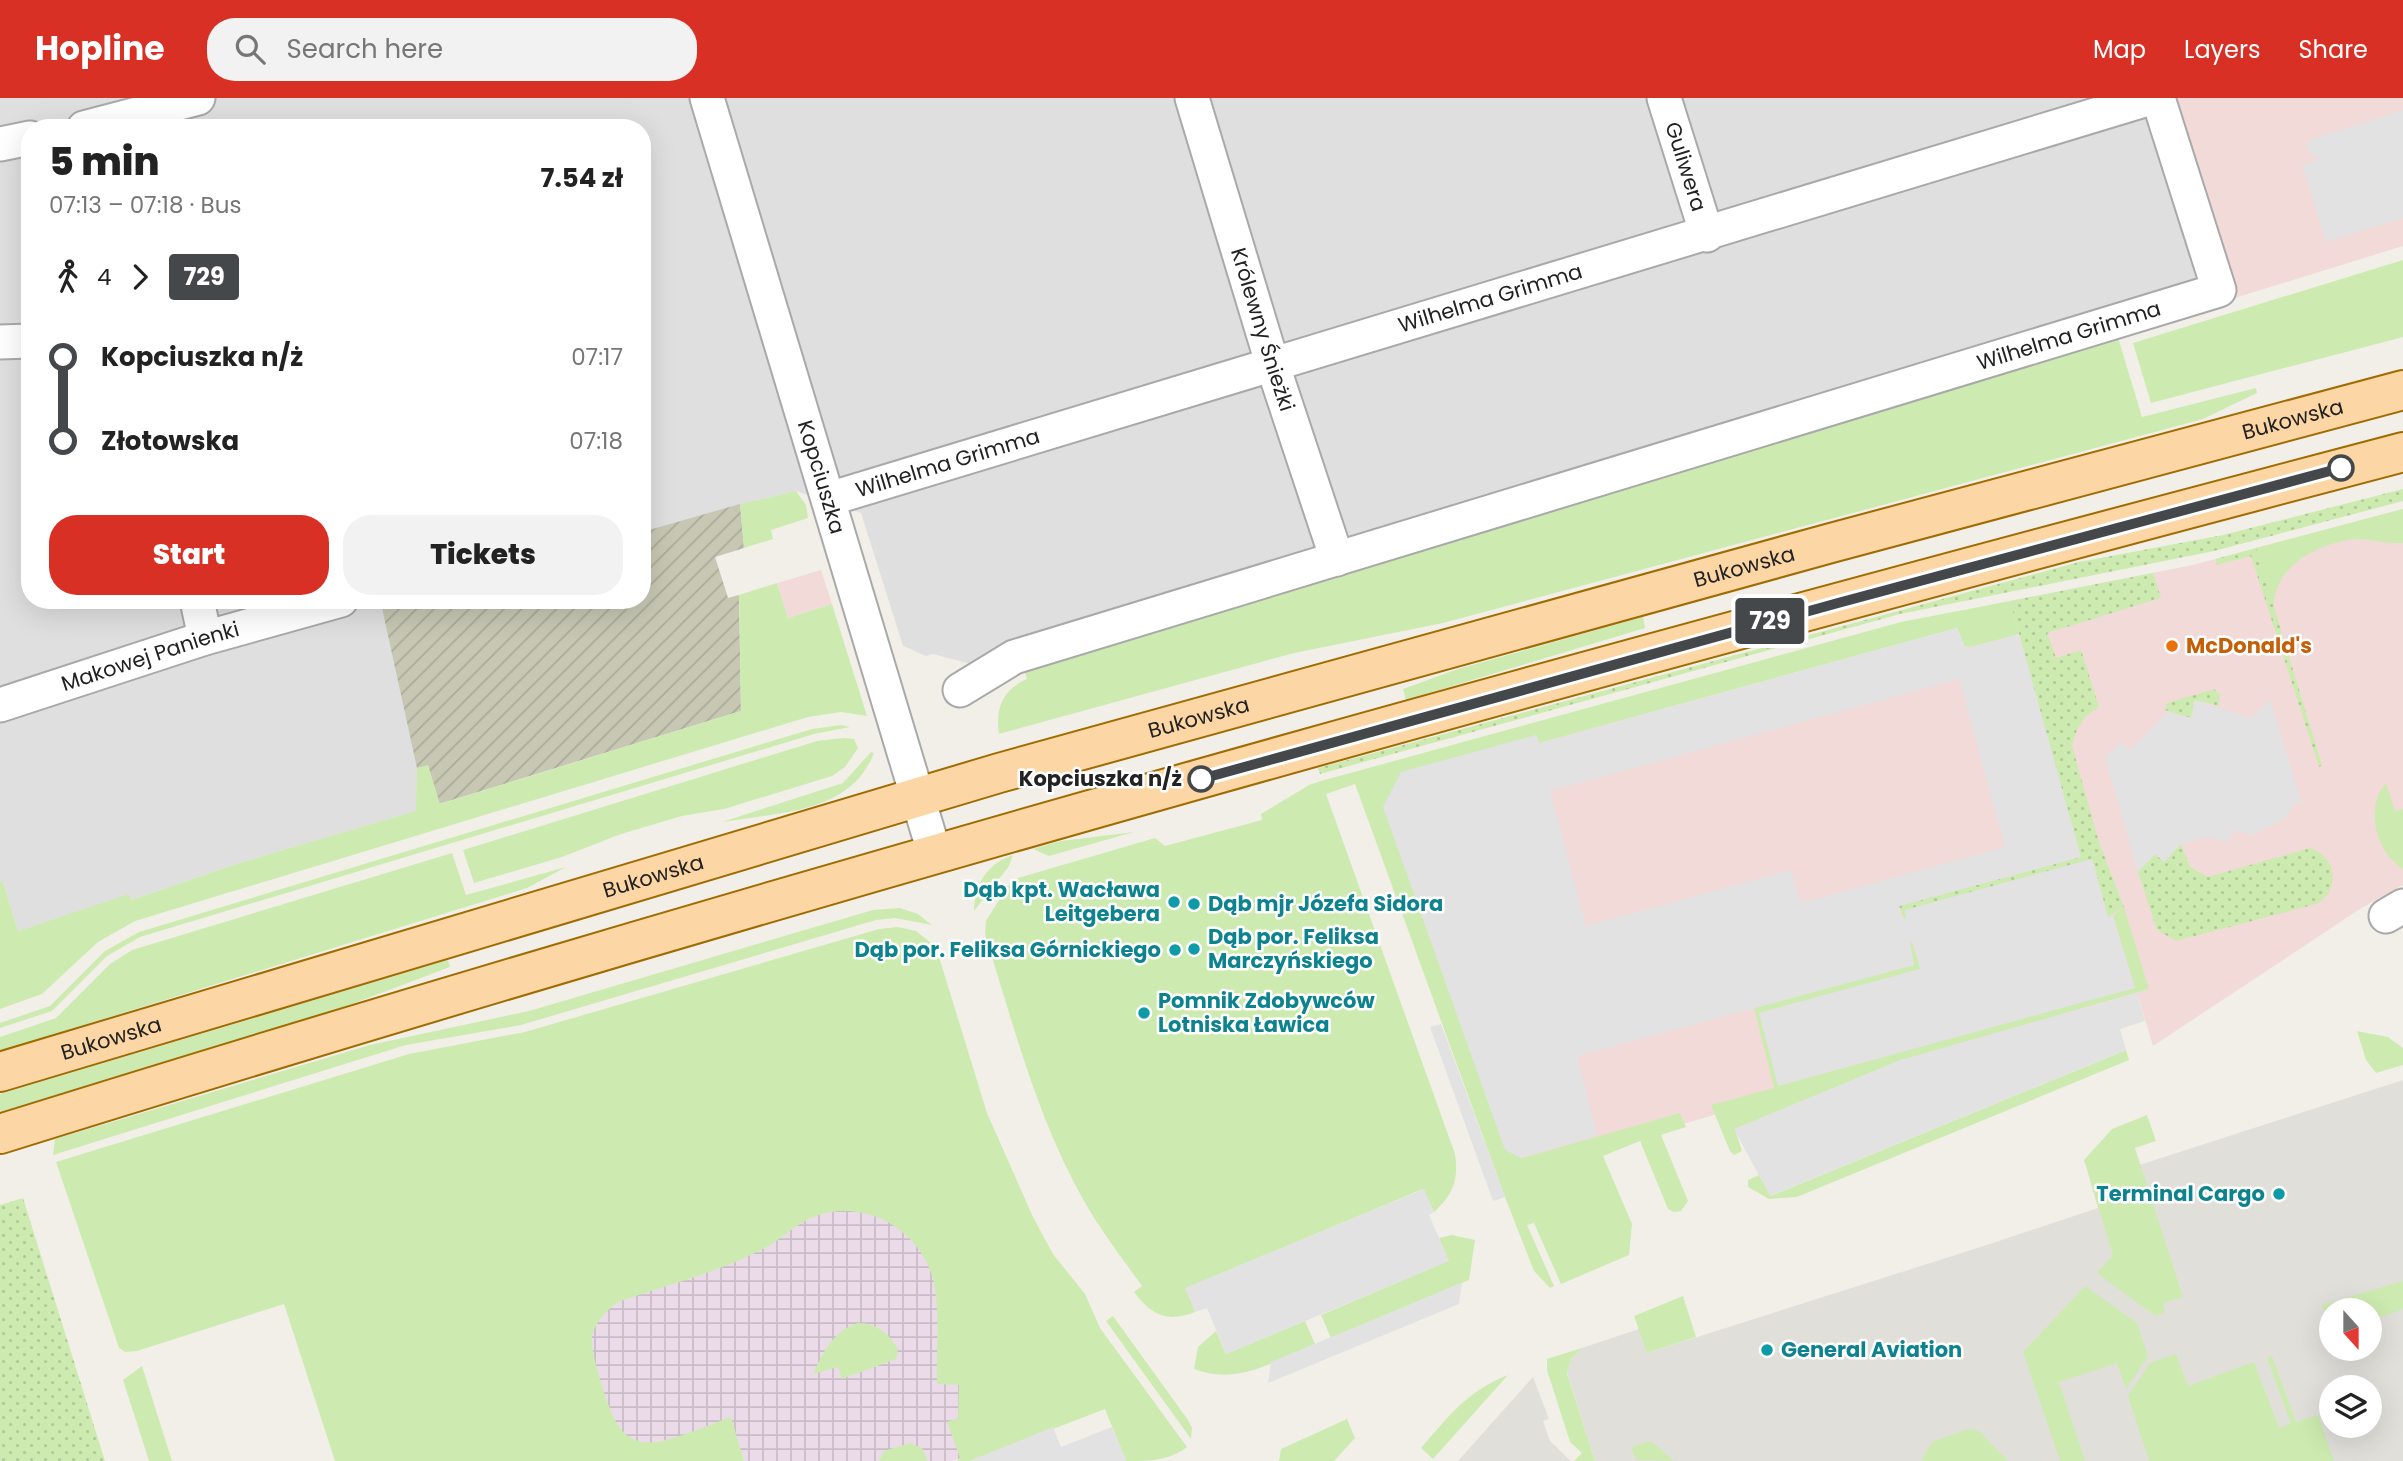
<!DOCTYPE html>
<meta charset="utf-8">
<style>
body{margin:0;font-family:Poppins,sans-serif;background:#f2f2f2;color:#222;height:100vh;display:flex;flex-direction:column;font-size:26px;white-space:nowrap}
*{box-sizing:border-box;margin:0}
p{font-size:23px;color:#767676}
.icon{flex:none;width:38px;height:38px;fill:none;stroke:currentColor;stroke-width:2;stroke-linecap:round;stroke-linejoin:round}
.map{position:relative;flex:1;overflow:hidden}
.drawer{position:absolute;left:21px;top:21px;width:630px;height:490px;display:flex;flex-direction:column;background:#fff;border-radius:28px;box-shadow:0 7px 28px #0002}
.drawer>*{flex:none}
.badge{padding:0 14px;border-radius:5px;font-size:24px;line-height:46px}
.needle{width:46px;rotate:159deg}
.tools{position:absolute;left:2319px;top:1200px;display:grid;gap:14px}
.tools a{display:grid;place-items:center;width:63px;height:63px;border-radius:50%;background:#fff;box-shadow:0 7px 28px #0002;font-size:35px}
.map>.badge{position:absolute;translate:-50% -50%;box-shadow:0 0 0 4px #fff}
.legs{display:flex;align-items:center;gap:10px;height:77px;padding:0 28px;font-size:23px}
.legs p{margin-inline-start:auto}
.head{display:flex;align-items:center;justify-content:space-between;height:119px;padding:0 28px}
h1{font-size:38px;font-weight:800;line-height:52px}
.cta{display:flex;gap:14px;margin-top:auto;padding:14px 28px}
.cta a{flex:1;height:80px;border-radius:28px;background:#d93025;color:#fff;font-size:28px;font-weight:800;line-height:80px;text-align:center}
.cta a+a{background:#f2f2f2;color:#222}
ul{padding:0 28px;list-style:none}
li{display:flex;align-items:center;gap:24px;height:84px;font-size:26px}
li i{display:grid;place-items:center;width:10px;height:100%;margin:0 9px;background:currentColor}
li i::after{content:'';width:18px;height:18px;margin:-9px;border:5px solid;border-radius:50%;background:#fff}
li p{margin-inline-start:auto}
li:first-child i{background:linear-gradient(#0000 50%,currentColor 0)}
li:last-child i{background:linear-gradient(currentColor 50%,#0000 0)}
header{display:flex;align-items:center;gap:42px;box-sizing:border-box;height:98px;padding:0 35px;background:#d93025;color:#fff}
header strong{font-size:33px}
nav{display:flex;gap:38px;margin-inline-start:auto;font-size:24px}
.search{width:490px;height:63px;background:#f2f2f2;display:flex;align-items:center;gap:18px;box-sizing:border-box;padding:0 24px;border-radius:28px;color:#767676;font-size:26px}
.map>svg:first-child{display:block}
</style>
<header>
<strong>Hopline</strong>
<div class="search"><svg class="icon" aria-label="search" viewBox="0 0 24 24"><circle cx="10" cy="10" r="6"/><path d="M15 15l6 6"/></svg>Search here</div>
<nav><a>Map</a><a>Layers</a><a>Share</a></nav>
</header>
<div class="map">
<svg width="2403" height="1363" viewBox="0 0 2403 1363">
<defs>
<pattern id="industrial-grid" width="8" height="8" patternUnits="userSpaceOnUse" patternTransform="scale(1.75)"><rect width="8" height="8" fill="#ebdbe8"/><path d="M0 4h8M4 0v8" fill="none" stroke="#c9bcc7"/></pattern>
<pattern id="construction-furrows" width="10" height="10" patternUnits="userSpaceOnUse" patternTransform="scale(1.75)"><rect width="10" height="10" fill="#c7c7b4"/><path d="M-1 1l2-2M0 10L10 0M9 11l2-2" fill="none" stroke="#abab9a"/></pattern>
<pattern id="garden-dots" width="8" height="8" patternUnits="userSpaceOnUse" patternTransform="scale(1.75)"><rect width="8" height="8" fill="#cdebb0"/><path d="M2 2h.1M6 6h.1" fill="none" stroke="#b0c997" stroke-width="1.8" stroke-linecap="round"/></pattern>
</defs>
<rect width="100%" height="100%" fill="#f2efe9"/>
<path fill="#e0dfdf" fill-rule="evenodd" d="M0,0h2174l64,199 -1229,377 -76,-20 -7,2 -23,-10 -42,-133 -65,-22 -55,13 3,44 -29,9 13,41 11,-3 -311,171 -11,2v43l-178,52 -108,37 -2,-5 -111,36 -15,-49h-3zM30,30h612v472h-612z"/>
<path fill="#f2dad9" d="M2174,0h229v148l-165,51z
M2403,411v376l-40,22 -210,139 -16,-53 -603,174 -32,-16 -103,-382 620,-135 -9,-33 183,-36z
M821,472l11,34 -44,14 -11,-35z"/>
<path fill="url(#industrial-grid)" d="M908,1036l120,297 -75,30h-325l-68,-189z"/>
<path fill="#e1dfda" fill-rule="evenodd" d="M2403,982v381h-808l-28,-89 4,-13 11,-11 57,-19 8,24 343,-109 108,-36 -8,-27zM2331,1213h39v38h-39zM2331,1290h39v38h-39z
M1533,1279l16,42 -6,2 7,20 21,20h-113z"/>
<path fill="url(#construction-furrows)" d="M740,406l4,44 -29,9 13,41 11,-3 2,116 -302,93 -11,-38 -11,2 -35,-160 28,-8h232v-68z"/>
<path fill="#cdebb0" d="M2403,162v77l-252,66 -18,-60z
M2117,236l25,83 114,-29 1,5 -54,26 -760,204 -149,30 -295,81c-4,-26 4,-45 28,-55l-3,-10z
M796,393l10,14 2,13 -37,12 2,9 -29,9 -4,-44z
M2403,411v34c-16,1 -36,-5 -49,-4 -39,5 -84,30 -80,73l-18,-64z
M777,485l11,35 44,-14 35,112 -26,-4 -33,5 -673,204 -37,21 -56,52 -42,15v-127h3l15,49 111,-37 2,6 108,-37 177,-52 1,-43 11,-3 12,39 301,-93 -2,-116z
M2010,503l9,33 -48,13 -7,-1 -7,-18 -418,115 -3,-8 -14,423 158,-45 6,14 -25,8 27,66 -7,10 -7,1 -6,-3 -28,-68 -37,15 29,68 -3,31 -68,29 -27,-61 -7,2 27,61 -4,2 -16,-17 -29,-74 -150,-413 -29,10 129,360c4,26 -2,41 -21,58l-11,-23 -237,99 9,24c-28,11 -44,3 -61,-20l8,-6c-20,-28 -41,-55 -58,-85 -47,-83 -71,-177 -99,-267l1,-13 6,-10 18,-27 8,-6 137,-40 10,8 97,-26 -1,-6 48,-29 12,-4 580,-159z
M1643,519l2,11 -239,72 -3,-11 55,-20z
M841,627l9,2 -36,7 -674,203 -33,19 -55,55 -52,17v-5l50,-17 55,-55 34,-19 673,-203z
M843,640l11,1 4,9 -13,19 -13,9 -108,33 -42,7 -61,18 -59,23 -88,26 -11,-33 354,-109z
M871,654l3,1c-24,61 -95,59 -152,69l121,-39z
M2386,685l9,28 8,-2v60c-27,-16 -39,-62 -17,-86z
M1134,734l-85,24 -16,-7 28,-8z
M452,755l14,42 100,-28 -39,21 -527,163v-14l56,-19 54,-54 22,-14z
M1013,757l-4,11 -35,45c1,-28 13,-47 39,-56z
M2124,809l25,82 -248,71 -166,69 7,22 -8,4 -4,-4 -19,-46 63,-17 -20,-80 159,-43 -4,-20 3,-3 9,27 -162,44 376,-25 -22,-72z
M900,810l18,6 14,11 -37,-7 -19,2 -355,105 -115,20 -353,110 2,-16 315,-94 159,-34 344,-101z
M898,829l18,4 20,16 51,166 46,104 20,37 32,40 15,34 87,119c-18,14 -38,14 -61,14l-21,-52 -135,52h-14l4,-3 -13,-36 11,-4 1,-33 -22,-1c-1,-32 3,-70 -3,-101 -11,-51 -66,-84 -115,-68 -24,8 -38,26 -60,36 -44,22 -94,35 -141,51 -12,9 -22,19 -26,34 -3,15 18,80 28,92 6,8 13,12 23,14 20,4 67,-18 88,-25l13,44h-409l-51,-157 -147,47 -12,1 -6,-4 -63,-186 353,-108 116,-22 354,-103z
M448,862l2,7 -106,40 -344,105v-18z
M2357,933l31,6 15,11v17l-27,8 -10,-13z
M2126,952l3,10 -332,137 -28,2 -21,-12v-7l11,-5 12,21z
M2147,1017l9,26 -21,7 48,149 -20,6 2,9 -10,4 -58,-43 16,-18 -29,-95 28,-31z
M1452,1137l23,5 -6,40 -138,58 -10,-23 127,-54 -9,-23z
M2403,1183v28l-33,12v-10h-39v22l-9,-28z
M2085,1188l52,37 11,33 -22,33 -9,-26 -58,19 26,79h-25l-37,-109z
M1683,1198l13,41 -49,16 -13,-37z
M1113,1218l75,104 4,8 -1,11 -85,-118z
M1305,1223l10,23c-40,17 -78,42 -121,25l4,-22 18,-16 10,23z
M858,1225c19,0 31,11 40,26l-2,10 -54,20 -4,-12 -25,7c10,-22 21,-44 45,-51z
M1582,1250l-11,11 -4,14 28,88h-21l8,-8 -12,-11 -23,-72v-11z
M2176,1256l12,32 66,-24 25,66 12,-4 -24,-66 5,-2 24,66 22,-7 16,46h-185l-21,-65 22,-33z
M142,1268l30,95h-23l-26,-81z
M1508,1277l-75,84 -12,-11c28,-32 46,-57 87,-73z
M1347,1321l8,19 -21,23h-55l2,-12z
M1968,1331l11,2 29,30h-87l11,-19z
M1651,1343l23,20 -38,-1 -5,-13z
M910,1345l12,5 6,13h-49l5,-10z"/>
<path fill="url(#garden-dots)" d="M2403,391v12l-189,50 -314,63 -580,160 -2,-6 761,-206 144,-27z
M2256,450l66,217 -3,2 -68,-211 -34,9 -1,-6z
M2153,475l8,25 -114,35 9,25 25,-8 18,57 -13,9 -9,14 -5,16 27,96 25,65 -16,10 -16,-58 -186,51 1,7 -3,3 -5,-14 181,-49 -70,-256z
M2214,591l6,6 -1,11 -24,-6 -4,18 -26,-8 2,-7z
M2181,746l9,23 18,10 102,-29c27,8 31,43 6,56l-140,37 -19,-11 -19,-58 17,-18 9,8z
M23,1100l82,263h-105v-256z"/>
<path fill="#e2e2e2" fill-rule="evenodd" d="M2403,12v108l-77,24 -24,-77 18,-6 -10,-5 -4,-13z
M1957,530l7,18 7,1 48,-13 62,223 -182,49 3,12 4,1 -1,-9 187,-51 16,58 5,-1 22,72 -357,98 -19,-73 161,-44 -6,-26 -4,-1 4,23 -337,91 20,80 -76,22 -16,-8 -122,-343 18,-35 135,-37 3,8zM1959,581l46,168 -204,56 -10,-33 -205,56 -36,-135z
M2195,602l55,18 20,-18 32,104 -7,-1 -10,16 -34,16 -18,-5 -4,12 -23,-5 -25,7 -17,18 -9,-8 -17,18 -33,-114 16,-16 9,8 38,-38 23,6z
M2137,895l8,28 -25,8 6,21 -356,146 -36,-67 167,-69z
M1441,926l64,173 -12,4 -63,-174z
M1424,1091l10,23 -5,3 20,46 -223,93 -19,-46 -12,4 -10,-24z
M1462,1185l-3,21 -191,79 3,-21z
M1053,1329l8,20 51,-20 14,34h-156z"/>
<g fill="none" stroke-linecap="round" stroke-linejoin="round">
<g stroke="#a9a9a9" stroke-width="37">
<g id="minor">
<path id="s1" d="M707,0l228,757"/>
<path id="s2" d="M1192,0l81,268 64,193"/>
<path id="s3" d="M1664,0l43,137"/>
<path d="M84,30l114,-30"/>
<path d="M0,46l30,-6"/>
<path d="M0,244l30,-1"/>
<path id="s4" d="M829,401l1322,-401"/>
<path d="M197,502l8,38"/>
<path id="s5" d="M960,592l54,-33 1205,-367 -61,-192"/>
<path id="s6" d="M0,607l205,-67 136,-38"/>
<path d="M2386,818l17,-10"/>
</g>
</g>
<g stroke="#a06b00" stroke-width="42">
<g id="major">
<path id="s7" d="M0,974l999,-299 832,-230 572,-153"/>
<path d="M0,1036c795,-248 1598,-470 2403,-682"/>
</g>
</g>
<use href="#minor" stroke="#fff" stroke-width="33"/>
<use href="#major" stroke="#fcd6a4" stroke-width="38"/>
</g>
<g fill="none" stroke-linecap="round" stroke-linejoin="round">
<g stroke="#fff" stroke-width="16">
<path id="line-1" d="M1201,681l637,-176 503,-135"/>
</g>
<use href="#line-1" stroke="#45484a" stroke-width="10"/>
</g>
<g fill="#fff" stroke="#45484a" stroke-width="3.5">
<circle cx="2341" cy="370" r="12"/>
<circle cx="1201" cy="681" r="12"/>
</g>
<circle fill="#e8710a" stroke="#fff" stroke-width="2.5" cx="2172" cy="548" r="7"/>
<g fill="#0f9aa8" stroke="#fff" stroke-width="2.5">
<circle cx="1174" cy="804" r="7"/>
<circle cx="1194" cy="806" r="7"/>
<circle cx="1194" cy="851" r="7"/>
<circle cx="1175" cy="852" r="7"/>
<circle cx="1144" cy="915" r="7"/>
<circle cx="2279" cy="1096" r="7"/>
<circle cx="1767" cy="1252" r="7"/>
</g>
<g text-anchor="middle" stroke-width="5" stroke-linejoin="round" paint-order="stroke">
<g font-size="21" fill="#222" stroke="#fff">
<text dy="7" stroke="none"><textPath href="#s3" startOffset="72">Guliwera</textPath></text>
<text dy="7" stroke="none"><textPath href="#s4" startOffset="691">Wilhelma Grimma</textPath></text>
<text dy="7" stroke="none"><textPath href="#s2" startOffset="242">Królewny Śnieżki</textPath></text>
<text dy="7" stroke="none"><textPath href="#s5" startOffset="1166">Wilhelma Grimma</textPath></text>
<text dy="7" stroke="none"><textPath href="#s7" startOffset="2384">Bukowska</textPath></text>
<text dy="7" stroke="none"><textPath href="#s4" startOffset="124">Wilhelma Grimma</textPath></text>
<text dy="7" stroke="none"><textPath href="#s1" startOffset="396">Kopciuszka</textPath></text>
<text dy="7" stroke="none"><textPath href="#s7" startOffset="1816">Bukowska</textPath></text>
<text dy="7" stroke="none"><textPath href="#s6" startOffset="158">Makowej Panienki</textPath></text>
<text dy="7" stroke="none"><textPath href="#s7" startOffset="1250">Bukowska</textPath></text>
<text dy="7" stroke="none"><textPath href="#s7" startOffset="682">Bukowska</textPath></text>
<text dy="7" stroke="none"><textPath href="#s7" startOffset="116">Bukowska</textPath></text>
</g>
<g font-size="21" font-weight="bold" fill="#c56008" stroke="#fff" text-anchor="start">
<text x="2186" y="555">McDonald's</text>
</g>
<g font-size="21" font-weight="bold" fill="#222" stroke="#fff" text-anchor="end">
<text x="1182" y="688">Kopciuszka n/ż</text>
</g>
<g font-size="21" font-weight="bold" fill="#0d838f" stroke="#fff" text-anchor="start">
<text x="1160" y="799" text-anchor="end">Dąb kpt. Wacława<tspan x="1160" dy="24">Leitgebera</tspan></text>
<text x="1208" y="813">Dąb mjr Józefa Sidora</text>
<text x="1208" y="846">Dąb por. Feliksa<tspan x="1208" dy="24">Marczyńskiego</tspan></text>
<text x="1161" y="859" text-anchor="end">Dąb por. Feliksa Górnickiego</text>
<text x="1158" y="910">Pomnik Zdobywców<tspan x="1158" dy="24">Lotniska Ławica</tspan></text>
<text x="2265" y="1103" text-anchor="end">Terminal Cargo</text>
<text x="1781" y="1259">General Aviation</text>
</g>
</g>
</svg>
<div class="tools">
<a><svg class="needle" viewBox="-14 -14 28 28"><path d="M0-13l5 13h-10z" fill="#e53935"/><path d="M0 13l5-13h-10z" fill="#767676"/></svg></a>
<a><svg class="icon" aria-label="layers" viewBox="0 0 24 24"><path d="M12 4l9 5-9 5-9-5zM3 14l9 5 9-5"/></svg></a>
</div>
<b class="badge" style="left:1770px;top:523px;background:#45484a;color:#fff">729</b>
<section class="drawer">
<div class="head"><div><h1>5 min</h1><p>07:13 – 07:18 · Bus</p></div><b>7.54 zł</b></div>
<div class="legs"><svg class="icon" aria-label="walk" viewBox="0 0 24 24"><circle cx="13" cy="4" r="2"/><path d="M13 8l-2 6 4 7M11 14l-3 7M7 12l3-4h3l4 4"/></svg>4<svg class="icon" aria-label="forward" viewBox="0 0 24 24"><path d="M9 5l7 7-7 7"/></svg><b class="badge" style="background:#45484a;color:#fff">729</b></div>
<ul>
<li><i style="color:#45484a"></i><b>Kopciuszka n/ż</b><p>07:17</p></li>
<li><i style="color:#45484a"></i><b>Złotowska</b><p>07:18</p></li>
</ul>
<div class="cta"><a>Start</a><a>Tickets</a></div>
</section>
</div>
